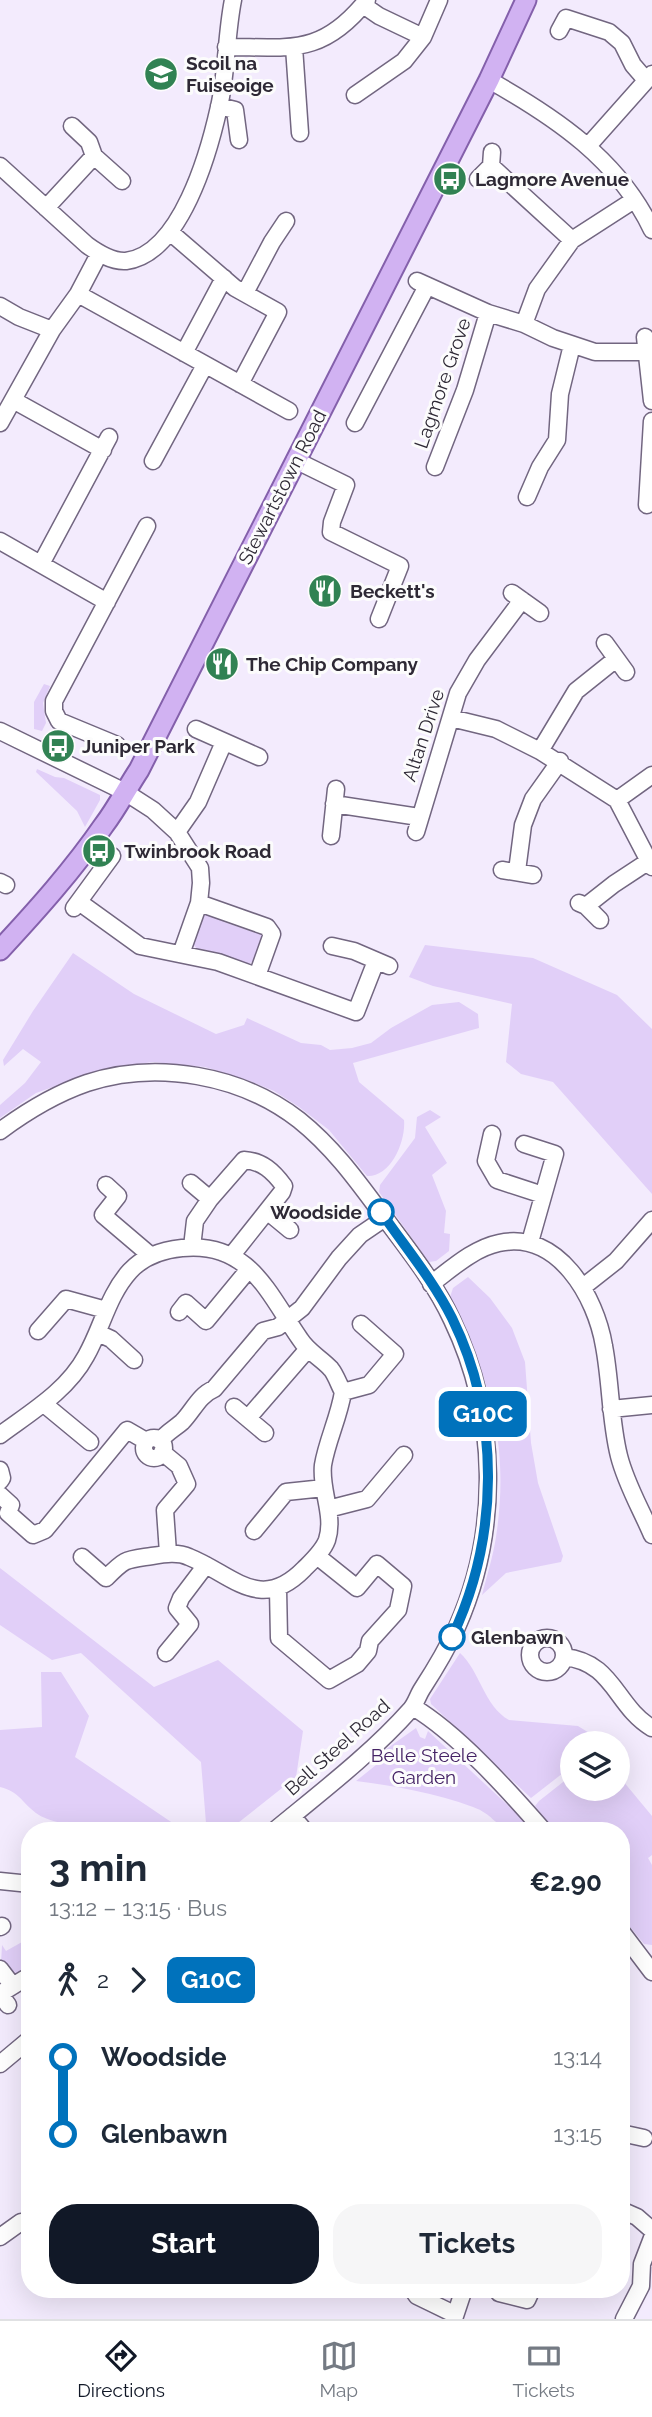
<!DOCTYPE html>
<meta charset="utf-8">
<style>
body{margin:0;font-family:Raleway,sans-serif;background:#f6f6f7;color:#1f2937;height:100vh;display:flex;flex-direction:column;font-size:26px;white-space:nowrap}
*{box-sizing:border-box;margin:0}
p{font-size:23px;color:#747a83}
.icon{flex:none;width:38px;height:38px;fill:none;stroke:currentColor;stroke-width:2;stroke-linecap:round;stroke-linejoin:round}
.map{position:relative;flex:1;overflow:hidden}
.panel{position:absolute;left:21px;top:1822px;width:609px;height:476px;display:flex;flex-direction:column;background:#fff;border-radius:28px;box-shadow:0 7px 28px #0002}
.panel>*{flex:none}
.badge{padding:0 14px;border-radius:10px;font-size:24px;line-height:46px}
.controls{position:absolute;left:560px;top:1731px;display:grid;gap:14px}
.controls a{display:grid;place-items:center;width:70px;height:70px;border-radius:50%;background:#fff;box-shadow:0 7px 28px #0002;font-size:35px}
.map>.badge{position:absolute;translate:-50% -50%;box-shadow:0 0 0 4px #fff}
.legs{display:flex;align-items:center;gap:10px;height:77px;padding:0 28px;font-size:23px}
.legs p{margin-inline-start:auto}
.overview{display:flex;align-items:center;justify-content:space-between;height:119px;padding:0 28px}
h1{font-size:38px;font-weight:700;line-height:52px}
.action{display:flex;gap:14px;margin-top:auto;padding:14px 28px}
.action a{flex:1;height:80px;border-radius:28px;background:#111827;color:#fff;font-size:28px;font-weight:700;line-height:80px;text-align:center}
.action a+a{background:#f6f6f7;color:#1f2937}
ul{padding:0 28px;list-style:none}
li{display:flex;align-items:center;gap:24px;height:77px;font-size:26px}
li i{display:grid;place-items:center;width:10px;height:100%;margin:0 9px;background:currentColor}
li i::after{content:'';width:18px;height:18px;margin:-9px;border:5px solid;border-radius:50%;background:#fff}
li p{margin-inline-start:auto}
li:first-child i{background:linear-gradient(#0000 50%,currentColor 0)}
li:last-child i{background:linear-gradient(currentColor 50%,#0000 0)}
.tab-bar{display:flex;justify-content:space-around;align-items:center;height:98px;border-top:2px solid #e0e1e3;background:#fff;font-size:19px;color:#747a83}
.tab-bar a{display:grid;justify-items:center;gap:4px}
.tab-bar .current{color:#111827}
.map>svg:first-child{display:block}
</style>
<div class="map">
<svg width="652" height="2319" viewBox="0 0 652 2319">
<rect width="100%" height="100%" fill="#f3ebfd"/>
<path fill="#e1cff8" d="M44,684l6,2 -7,17 3,20 -4,8 -8,-2v-27z
M37,769l18,8 9,1 36,17v5l-15,27 -8,-16 -41,-39z
M207,912l14,4 3,6 32,11 3,-4c10,12 0,37 -17,35l-44,-14 -7,-8 8,-23z
M425,945l108,13 84,37 35,34v165l-99,-112 -32,-8 -15,-12 6,-58 -79,-18 -24,-9z
M73,953l61,41 82,40 28,-9 3,-7 54,25 20,2 9,5 22,-2 19,-5 20,-15 41,-23 27,-3 19,12 1,14 -126,35 6,19 45,38c2,21 -13,57 -37,56l-38,-46 -30,-23 -25,-16 -24,-10 -45,-14 -52,-5 -49,7 -68,24 -36,25v-13l25,-22 16,-21 -18,-13 -19,17 -1,-6 30,-49z
M430,1110l11,7 -16,10 22,36 -15,12 14,36 -2,22 6,1 -1,17 -13,10 -7,1 -50,-70 1,-7 35,-47 2,-21z
M468,1277l22,21 22,30 13,34 6,81 7,40 25,73 -2,6 -55,11 -24,22c5,-19 11,-39 14,-58 14,-92 -6,-159 -46,-240l3,-9z
M0,1568l154,119 64,-27 85,71 -7,46 -67,53h-14l-9,-7 -5,-61 -120,-109 -29,7 -52,-35z
M460,1653c20,18 24,53 49,67l69,6 16,10 14,3 -6,4h-30v23l-41,32 -100,-94 -1,-5z
M41,1672h20l28,44 -14,41 108,73h-57l-9,-4c-11,9 -66,-3 -78,-11 -17,-11 -18,-23 -39,-28v-57l42,-3z
M416,1728l4,9 5,2 3,-8 100,93 -3,6c-33,0 -27,-14 -52,-23 -38,-14 -77,-21 -117,-26l20,-16 6,-13z
M572,1775v13h46v-13l34,41v39l-4,3 4,7v80l-8,-1 -23,-28v-86h-67l-19,-24 4,-5z
M22,1942l8,4v25l-16,4 -13,-12 1,-18 4,6z"/>
<g fill="none" stroke-linecap="round" stroke-linejoin="round">
<g stroke="#726680" stroke-width="19">
<path id="minor" d="M363,5l16,11 44,21
M559,31l7,-13 43,14 13,11 11,22 13,15
M226,47c65,0 96,9 141,-47
M294,47l6,86
M489,80c66,37 130,80 163,150
M355,95l49,-34 19,-24 16,-37
M219,106l16,4 4,30
M72,126l17,16 5,14 28,25
M588,146l64,-72
M0,166l87,79c11,8 25,17 39,16 55,-7 83,-109 93,-154 8,-35 7,-72 14,-107
M491,166l81,74
M478,179l13,-13 1,-14
M46,208l48,-52
M170,232l65,56 43,24 -38,72
M417,281l71,32 36,11 29,14 42,14h50
M245,293l27,-51 14,-21
M78,294l211,117
M0,306l19,11 33,13
M524,324l13,-35 35,-49 62,-40
M645,337l7,64
M184,353l40,-75
M13,400l90,50
M0,423l52,-93 26,-36 21,-40
M355,423l72,-137
M295,460l51,25 -14,37 -1,10 69,34 -21,53
M153,461l52,-96
M435,467l30,-77 23,-77
M527,497l13,-30 17,-27 3,-46 12,-49
M647,505l5,-84
M0,541l107,61
M41,564l68,-127
M512,593l28,20
M605,643l21,29
M451,718l45,11 44,22 77,49 35,67
M196,729l63,28
M0,731l125,61 28,18 24,22 23,36 1,15 -2,20 -18,51
M117,745l-58,-24 -5,-10v-10l93,-175
M540,751l36,-60 40,-32
M617,800l35,-25
M334,804l85,13
M177,832l21,-30 26,-60
M416,832l42,-139 19,-33 45,-60
M331,836l5,-47
M502,870l31,5
M517,871l6,-46 10,-26 27,-38
M0,882l6,3
M79,902l61,44 78,16 138,50 20,-51
M199,903l68,24 5,7 -15,42
M579,903l7,3 14,14
M586,906l28,-22 35,-23
M74,908l38,-52
M332,946l22,5 35,15
M0,1131c27,-20 55,-37 87,-48 70,-23 154,-8 212,37 35,28 59,62 85,97 24,32 51,66 68,103 46,96 48,210 5,307 -10,22 -22,42 -35,62 -4,6 -6,14 -11,20 -40,45 -90,83 -136,121
M492,1134l-6,27 11,19 46,15
M524,1144l31,10 -25,88
M191,1183l19,16
M106,1185l12,11 -15,19 47,40
M267,1211l23,19
M192,1247l3,-26 15,-22 34,-39c18,1 29,11 40,26l-2,6 -50,63
M431,1284c20,-15 43,-36 68,-41 59,-13 97,54 105,103 7,37 6,74 15,110 7,28 22,53 33,79
M583,1287l33,-26 36,-41
M179,1312l7,-9 20,18 43,-52
M38,1331l28,-32 40,11
M98,1333l13,6 23,21
M343,1392l26,-7 26,-31 -34,-30
M44,1404l46,38
M234,1407l31,26
M611,1409l41,-4
M248,1418l59,-68
M0,1435c31,-23 67,-44 86,-79 16,-28 22,-61 44,-85 14,-15 32,-21 52,-23 67,-7 86,45 118,91 8,13 21,19 31,30 5,6 8,16 12,23 -4,25 -16,49 -20,73 -3,25 12,50 4,75 -4,11 -15,21 -23,29 -44,45 -72,5 -115,-12 -11,-5 -24,-3 -37,-1 -27,4 -26,2 -46,22l-24,-21
M144 1448a10 10 0 1 1 20 0a10 10 0 1 1-20 0Z
M160,1441c7,-9 14,-12 22,-19 11,-11 17,-27 32,-33l49,-58 15,-4 24,-19 37,-50 21,-23 25,-17
M162,1452l17,14 8,18 -22,26 3,43
M0,1470l2,8 -2,3
M0,1495l11,10 -3,8 25,22 12,-5 82,-100 19,11
M328,1509l39,-10 37,-44
M254,1531l32,-39 38,-4
M278,1589l1,49 50,42 28,-16 11,-13 2,-10 28,-31 5,-24 -26,-22 -20,24 -40,-32
M530 1655a17 17 0 1 1 34 0a17 17 0 1 1-34 0Z
M166,1653l24,-29 -13,-16 4,-10 25,-33
M564,1657c50,5 51,49 88,71
M413,1707c44,26 96,84 130,123
M292,1816l12,14
M0,1881l30,3
M0,1927l2,-1
M621,1931l31,41
M0,1969l13,17
M8,2005l-8,-11 24,-15
M0,2064l30,-25
M621,2133l23,5
M621,2210l16,7 15,13
M0,2237l21,-15
M412,2289l5,7 37,18
M499,2293l28,7 5,-11
M454,2319l10,-30
M624,2319l17,-33 1,-22 10,-26"/>
</g>
<g stroke="#8460ab" stroke-width="23">
<path id="major" d="M0,950c37,-40 73,-80 104,-125 13,-17 23,-37 35,-55l350,-690 37,-80"/>
</g>
<use href="#minor" stroke="#fff" stroke-width="16"/>
<use href="#major" stroke="#d1b2f2" stroke-width="19"/>
</g>
<g fill="none" stroke-linecap="round" stroke-linejoin="round">
<g stroke="#fff" stroke-width="16">
<path id="line-1" d="M381,1212c24,35 52,68 71,106 49,100 47,220 0,319"/>
</g>
<use href="#line-1" stroke="#0072bc" stroke-width="10"/>
</g>
<defs>
<g id="school-disc" transform="scale(1.75)"><circle r="9.5" fill="#318253" stroke="#fcfcfc"/><path d="M0-5L7-2L0 1L-7-2ZM-4 1L0 2.5L4 1V4Q0 6-4 4Z" fill="#fff"/></g>
<g id="bus-disc" transform="scale(1.75)"><circle r="9.5" fill="#318253" stroke="#fcfcfc"/><path d="M-5-6H5V4H4V6H2V4H-2V6H-4V4H-5ZM-3.5-4V0h7V-4ZM-3.5 1.2v1.5H-2V1.2ZM2 1.2v1.5H3.5V1.2Z" fill="#fff"/></g>
<g id="restaurant-disc" transform="scale(1.75)"><circle r="9.5" fill="#318253" stroke="#fcfcfc"/><path d="M-5-6h1v4h1v-4h1v4h1v-4h1v5L-1.5 .5V6h-2V.5L-5-1ZM5-6V6H3V1.5H1.5Q1.5-4 5-6Z" fill="#fff"/></g>
</defs>
<g fill-rule="evenodd">
<use href="#school-disc" x="161" y="74"/>
<use href="#bus-disc" x="450" y="179"/>
<use href="#restaurant-disc" x="325" y="591"/>
<use href="#restaurant-disc" x="222" y="664"/>
<use href="#bus-disc" x="58" y="746"/>
<use href="#bus-disc" x="99" y="851"/>
</g>
<g fill="#fff" stroke="#0072bc" stroke-width="3.5">
<circle cx="381" cy="1212" r="12"/>
<circle cx="452" cy="1637" r="12"/>
</g>
<g text-anchor="middle" stroke-width="6" stroke-linejoin="round" paint-order="stroke">
<g font-size="19" font-weight="bold" fill="#2e2935" stroke="#fcfcfc" text-anchor="start">
<text x="186" y="70">Scoil na<tspan x="186" dy="22">Fuiseoige</tspan></text>
<text x="475" y="186">Lagmore Avenue</text>
<text x="350" y="598">Beckett's</text>
<text x="246" y="671">The Chip Company</text>
<text x="82" y="753">Juniper Park</text>
<text x="124" y="858">Twinbrook Road</text>
</g>
<g font-size="19" fill="#2e2935" stroke="#fcfcfc">
<text transform="translate(442 383) rotate(-71)" y="7">Lagmore Grove</text>
<text transform="translate(282 487) rotate(-63)" y="7">Stewartstown Road</text>
<text transform="translate(423 735) rotate(-72)" y="7">Altan Drive</text>
<text transform="translate(337 1747) rotate(-42)" y="7">Bell Steel Road</text>
</g>
<g font-size="19" font-weight="bold" fill="#2e2935" stroke="#fcfcfc" text-anchor="end">
<text x="362" y="1219">Woodside</text>
<text x="471" y="1644" text-anchor="start">Glenbawn</text>
</g>
<g font-size="19" fill="#452365" stroke="#fcfcfc">
<text x="424" y="1762">Belle Steele<tspan x="424" dy="22">Garden</tspan></text>
</g>
</g>
</svg>
<div class="controls">
<a><svg class="icon" aria-label="layers" viewBox="0 0 24 24"><path d="M12 4l9 5-9 5-9-5zM3 14l9 5 9-5"/></svg></a>
</div>
<b class="badge" style="left:483px;top:1414px;background:#0072bc;color:#fff">G10C</b>
<section class="panel">
<div class="overview"><div><h1>3 min</h1><p>13:12 – 13:15 · Bus</p></div><b>€2.90</b></div>
<div class="legs"><svg class="icon" aria-label="walk" viewBox="0 0 24 24"><circle cx="13" cy="4" r="2"/><path d="M13 8l-2 6 4 7M11 14l-3 7M7 12l3-4h3l4 4"/></svg>2<svg class="icon" aria-label="forward" viewBox="0 0 24 24"><path d="M9 5l7 7-7 7"/></svg><b class="badge" style="background:#0072bc;color:#fff">G10C</b></div>
<ul>
<li><i style="color:#0072bc"></i><b>Woodside</b><p>13:14</p></li>
<li><i style="color:#0072bc"></i><b>Glenbawn</b><p>13:15</p></li>
</ul>
<div class="action"><a>Start</a><a>Tickets</a></div>
</section>
</div>
<nav class="tab-bar">
<a class="current"><svg class="icon" aria-label="directions" viewBox="0 0 24 24"><path d="M12 3l9 9-9 9-9-9zM9 14v-3h6M13 9l2 2-2 2"/></svg>Directions</a>
<a><svg class="icon" aria-label="map" viewBox="0 0 24 24"><path d="M3 6l6-2 6 2 6-2v14l-6 2-6-2-6 2zM9 4v14M15 6v14"/></svg>Map</a>
<a><svg class="icon" aria-label="tickets" viewBox="0 0 24 24"><path d="M3 7h18v10H3zM15 7v10"/></svg>Tickets</a>
</nav>
